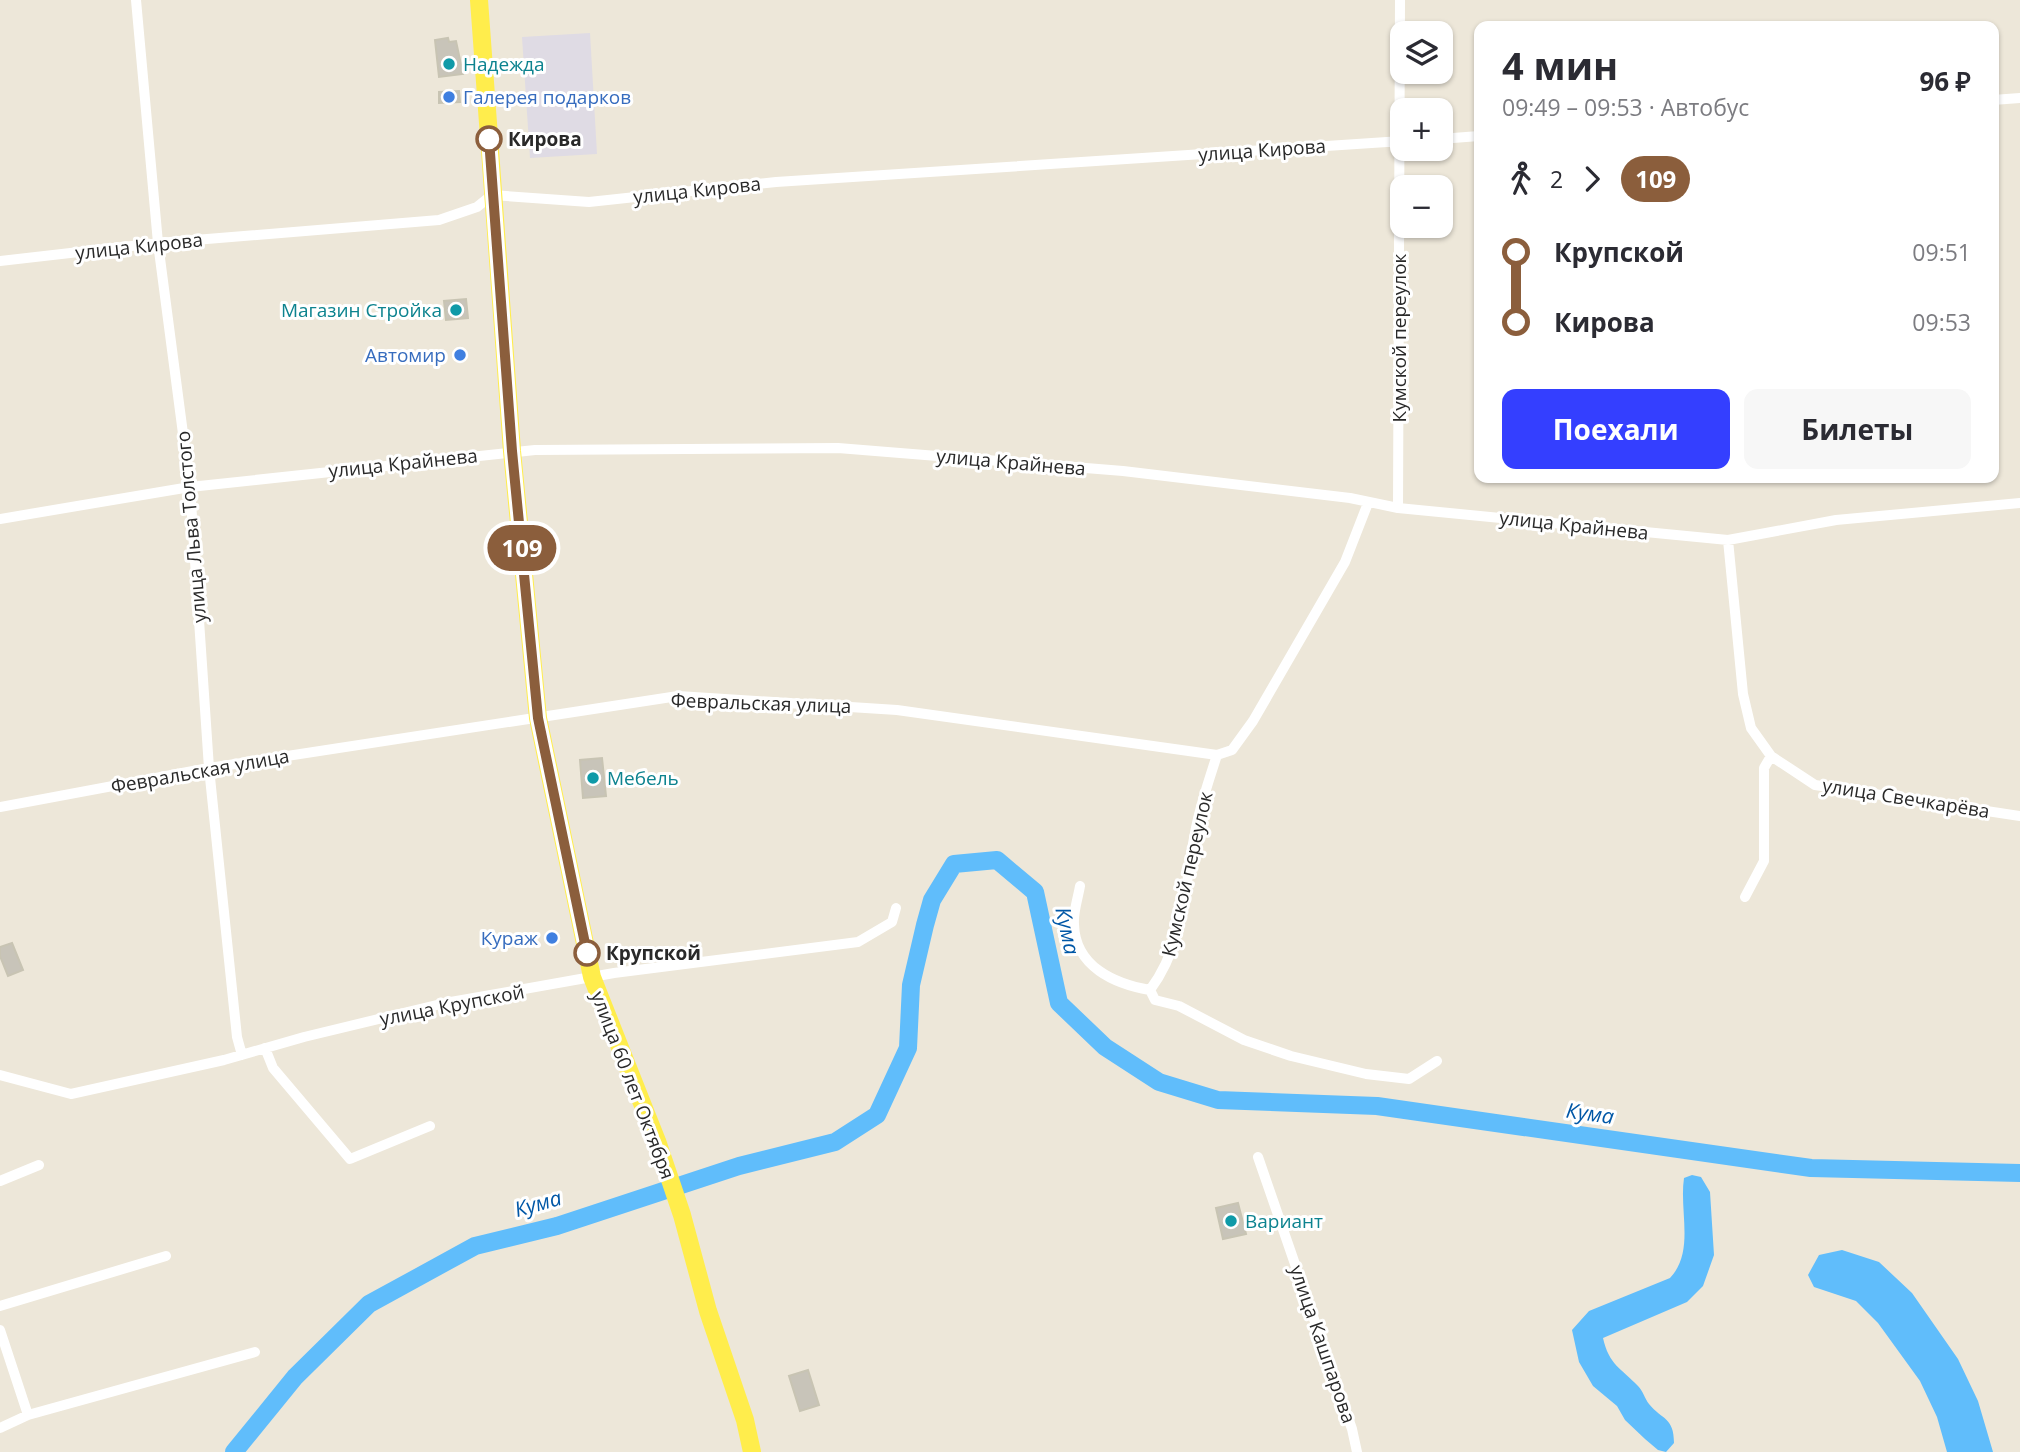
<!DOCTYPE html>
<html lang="ru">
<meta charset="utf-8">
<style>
body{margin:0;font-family:"Open Sans",sans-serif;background:#f7f7f7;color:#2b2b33;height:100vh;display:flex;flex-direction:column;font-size:26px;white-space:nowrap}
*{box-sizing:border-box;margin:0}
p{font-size:23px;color:#7c7c81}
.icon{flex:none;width:38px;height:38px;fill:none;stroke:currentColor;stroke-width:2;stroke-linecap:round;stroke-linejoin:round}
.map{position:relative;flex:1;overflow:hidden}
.sheet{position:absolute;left:1474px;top:21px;width:525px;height:462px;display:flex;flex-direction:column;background:#fff;border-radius:14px;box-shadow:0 2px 5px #0004}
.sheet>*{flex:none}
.badge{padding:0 14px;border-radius:23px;font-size:24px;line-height:46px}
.fabs{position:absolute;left:1390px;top:21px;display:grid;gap:14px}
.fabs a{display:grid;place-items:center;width:63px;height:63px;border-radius:14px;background:#fff;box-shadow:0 2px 5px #0004;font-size:35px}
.map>.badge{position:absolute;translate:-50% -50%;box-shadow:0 0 0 4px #fff}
.legs{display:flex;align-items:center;gap:10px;height:77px;padding:0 28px;font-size:23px}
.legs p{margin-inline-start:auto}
.summary{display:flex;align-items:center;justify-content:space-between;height:119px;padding:0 28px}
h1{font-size:38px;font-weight:700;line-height:52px}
.button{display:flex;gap:14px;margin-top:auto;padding:14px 28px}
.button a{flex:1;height:80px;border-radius:14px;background:#343fff;color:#fff;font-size:28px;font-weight:700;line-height:80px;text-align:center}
.button a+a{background:#f7f7f7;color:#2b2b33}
ul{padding:0 28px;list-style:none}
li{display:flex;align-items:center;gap:24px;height:70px;font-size:26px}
li i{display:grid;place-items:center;width:10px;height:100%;margin:0 9px;background:currentColor}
li i::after{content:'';width:18px;height:18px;margin:-9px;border:5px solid;border-radius:50%;background:#fff}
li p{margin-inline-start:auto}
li:first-child i{background:linear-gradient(#0000 50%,currentColor 0)}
li:last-child i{background:linear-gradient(currentColor 50%,#0000 0)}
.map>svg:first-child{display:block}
</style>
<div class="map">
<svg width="2020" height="1452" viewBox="0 0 2020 1452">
<rect width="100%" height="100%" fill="#ede7d9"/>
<path fill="#dfdbe4" d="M590,33l7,121 -67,4 -8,-121z"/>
<path fill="#60bdfb" d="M1692,1175l9,2 9,15 4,63 -11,31 -16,16 -84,36c6,27 18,30 35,48 5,5 7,13 11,18 13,16 25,13 25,39l-8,9 -8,-2 -13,-11 -20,-19 -8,-14 -24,-20 -14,-24 -7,-32 17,-19 81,-33c25,-26 9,-67 14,-100z
M1842,1250l37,12 33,31 46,66 20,42 15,51h-46l-10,-35 -17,-36 -42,-58 -22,-22 -42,-14 -6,-12 11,-20z"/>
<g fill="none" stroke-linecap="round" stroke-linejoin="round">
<path stroke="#60bdfb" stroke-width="18" d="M234,1452l61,-75 74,-73 106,-58 82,-20 182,-60 96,-24 42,-27 31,-67 3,-63 14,-60 7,-25 22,-36 43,-4 38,32 24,111 46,44 54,35 59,18 159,6 434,62 209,5"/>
</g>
<path fill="#c8c4b9" stroke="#c8c4b3" stroke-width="2" d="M448,38l1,4 7,-1 7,33 -24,3 -4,-37z
M459,91l1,11 -21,1v-11z
M466,299l2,19 -22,2 -2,-19z
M602,758l4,38 -23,2 -3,-38z
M12,943l11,27 -15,6 -8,-20v-9z
M1238,1203l8,31 -23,5 -7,-31z
M808,1370l11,35 -19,6 -11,-35z"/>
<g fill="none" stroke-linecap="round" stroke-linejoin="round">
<path stroke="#fff" stroke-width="10" d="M136,0l22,243 32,244 19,281 28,269 5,18
M1993,100l27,-2
M1440,139l39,-3
M0,261l158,-18 281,-23 38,-13 15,-12 97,7 187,-20 626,-41
M1398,508l2,-508
M0,519l190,-32 345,-37 303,-2 285,23 227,27 48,10 330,32 108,-20 184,-17
M1728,540l15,154 8,34 20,28 44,29 205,31
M0,807l209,-39 469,-72 219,14 320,45 15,-5 21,-29 92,-159 23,-59
M1080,886c-2,12 -7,26 -6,38 1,43 41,60 76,66l5,10 24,6 65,34 47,16 75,18 43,5 28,-18
M1745,897l19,-36v-93l7,-12
M1150,990c37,-50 34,-109 47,-167 5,-23 13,-46 20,-68
M265,1048l8,20 77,91 80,-33
M0,1075l71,19 153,-34 80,-23 141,-34 169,-30 244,-31 34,-20 4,-14
M1258,1157l94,272 5,23
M0,1181l39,-16
M0,1306l166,-50
M0,1330l28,85
M0,1428l28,-13 227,-63"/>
<path stroke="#ffed4c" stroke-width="18" d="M479,0l33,451 26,267 54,259 65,164 25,74 26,96 37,109 7,32"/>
</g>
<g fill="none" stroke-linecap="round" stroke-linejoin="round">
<g stroke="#fff" stroke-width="16">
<path id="line-1" d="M489,139l23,312 26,267 49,235"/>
</g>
<use href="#line-1" stroke="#8b5e3c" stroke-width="10"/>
</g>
<g fill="#0f9aa8" stroke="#fff" stroke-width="2.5">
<circle cx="449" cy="64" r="7"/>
<circle cx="456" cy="310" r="7"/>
<circle cx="593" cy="778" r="7"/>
<circle cx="1231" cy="1221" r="7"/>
</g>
<g fill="#3f7fe0" stroke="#fff" stroke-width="2.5">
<circle cx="449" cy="97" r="7"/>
<circle cx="460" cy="355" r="7"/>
<circle cx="552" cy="938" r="7"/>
</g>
<g fill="#fff" stroke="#8b5e3c" stroke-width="3.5">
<circle cx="489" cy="139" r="12"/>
<circle cx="587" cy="953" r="12"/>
</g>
<g text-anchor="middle" stroke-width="6" stroke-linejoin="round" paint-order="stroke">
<g font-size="19" fill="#0d838f" stroke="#fff" text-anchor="start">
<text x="463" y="71">Надежда</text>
<text x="442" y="317" text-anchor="end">Магазин Стройка</text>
<text x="607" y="785">Мебель</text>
<text x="1245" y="1228">Вариант</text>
</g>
<g font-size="19" fill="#366cbe" stroke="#fff" text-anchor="end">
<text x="463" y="104" text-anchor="start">Галерея подарков</text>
<text x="446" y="362">Автомир</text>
<text x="538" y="945">Кураж</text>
</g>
<g font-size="19" font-weight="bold" fill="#292929" stroke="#fff" text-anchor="start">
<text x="508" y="146">Кирова</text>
<text x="606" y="960">Крупской</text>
</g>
<g font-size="19" fill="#292929" stroke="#fff">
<text transform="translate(1262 150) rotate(-4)" y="7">улица Кирова</text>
<text transform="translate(697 190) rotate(-6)" y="7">улица Кирова</text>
<text transform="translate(139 246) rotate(-6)" y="7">улица Кирова</text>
<text transform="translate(1399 338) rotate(-90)" y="7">Кумской переулок</text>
<text transform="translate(1011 462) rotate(5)" y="7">улица Крайнева</text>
<text transform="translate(403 463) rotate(-6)" y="7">улица Крайнева</text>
<text transform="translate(1574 525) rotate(6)" y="7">улица Крайнева</text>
<text transform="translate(191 527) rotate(-95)" y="7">улица Льва Толстого</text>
<text transform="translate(761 703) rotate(2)" y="7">Февральская улица</text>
<text transform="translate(200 771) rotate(-10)" y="7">Февральская улица</text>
<text transform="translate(1906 798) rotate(9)" y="7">улица Свечкарёва</text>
<text transform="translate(1187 874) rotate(-77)" y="7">Кумской переулок</text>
<text transform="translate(452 1005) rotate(-11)" y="7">улица Крупской</text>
<text transform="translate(633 1085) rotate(69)" y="7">улица 60 лет Октября</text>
<text transform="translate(1323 1344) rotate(71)" y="7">улица Кашпарова</text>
</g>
<g font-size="21" font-style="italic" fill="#0057a6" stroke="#fff">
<text transform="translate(1067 931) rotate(78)" y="7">Кума</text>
<text transform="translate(1590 1114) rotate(8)" y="7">Кума</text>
<text transform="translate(538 1204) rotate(-16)" y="7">Кума</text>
</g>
</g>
</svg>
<div class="fabs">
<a><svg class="icon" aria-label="layers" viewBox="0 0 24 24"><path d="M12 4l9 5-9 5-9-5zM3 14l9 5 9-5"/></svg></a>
<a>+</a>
<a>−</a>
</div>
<b class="badge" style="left:522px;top:548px;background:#8b5e3c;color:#fff">109</b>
<section class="sheet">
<div class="summary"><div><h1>4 мин</h1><p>09:49 – 09:53 · Автобус</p></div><b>96 ₽</b></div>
<div class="legs"><svg class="icon" aria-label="walk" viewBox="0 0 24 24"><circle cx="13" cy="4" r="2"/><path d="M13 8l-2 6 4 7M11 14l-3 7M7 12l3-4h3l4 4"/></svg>2<svg class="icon" aria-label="forward" viewBox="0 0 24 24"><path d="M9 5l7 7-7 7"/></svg><b class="badge" style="background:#8b5e3c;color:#fff">109</b></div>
<ul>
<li><i style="color:#8b5e3c"></i><b>Крупской</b><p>09:51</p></li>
<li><i style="color:#8b5e3c"></i><b>Кирова</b><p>09:53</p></li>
</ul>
<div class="button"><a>Поехали</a><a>Билеты</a></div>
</section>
</div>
